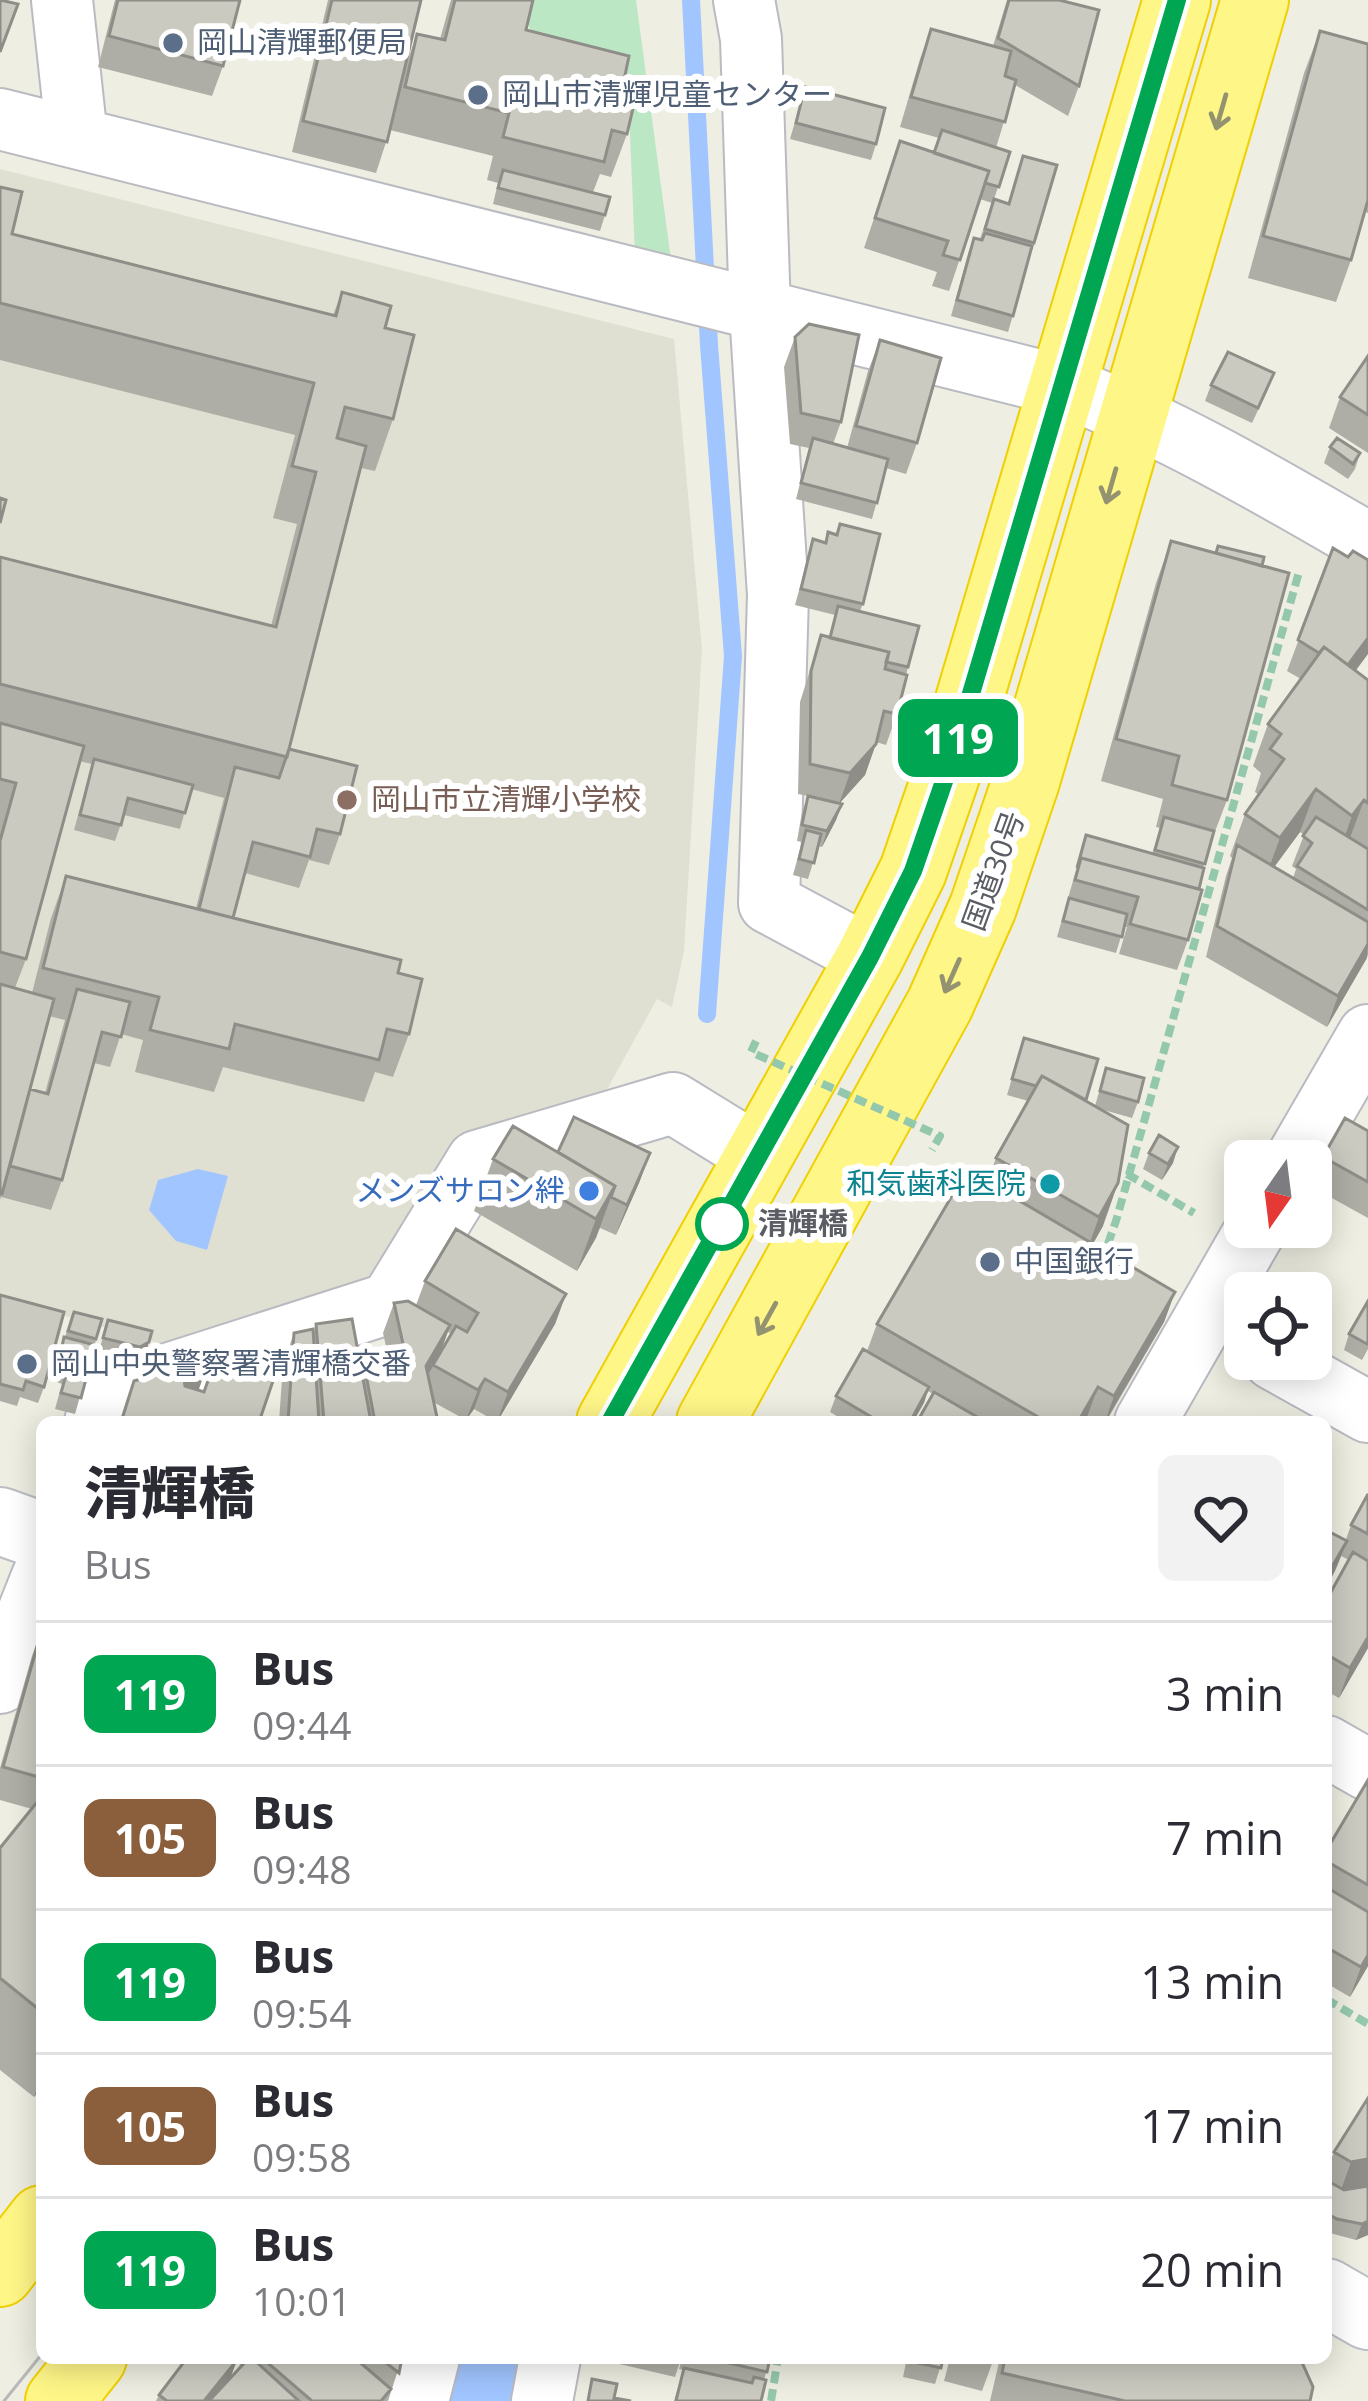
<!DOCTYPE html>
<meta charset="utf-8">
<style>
body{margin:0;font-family:"Open Sans","Noto Sans JP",sans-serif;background:#f2f2f3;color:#2b2b33;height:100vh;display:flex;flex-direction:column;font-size:45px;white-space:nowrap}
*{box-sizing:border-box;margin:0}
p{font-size:39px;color:#7c7c81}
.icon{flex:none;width:66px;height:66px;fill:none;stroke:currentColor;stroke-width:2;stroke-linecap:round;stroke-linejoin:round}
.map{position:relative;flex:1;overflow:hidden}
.side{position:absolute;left:36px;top:1416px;width:1296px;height:948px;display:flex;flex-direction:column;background:#fff;border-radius:18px;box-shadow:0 6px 30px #0003}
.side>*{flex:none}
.badge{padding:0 24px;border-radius:18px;font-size:42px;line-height:78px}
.needle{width:78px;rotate:194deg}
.fabs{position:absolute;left:1224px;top:1140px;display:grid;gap:24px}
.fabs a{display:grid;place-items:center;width:108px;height:108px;border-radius:18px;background:#fff;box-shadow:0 6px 30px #0003;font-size:60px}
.map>.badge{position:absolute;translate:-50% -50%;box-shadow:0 0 0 6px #fff}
.round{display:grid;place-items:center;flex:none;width:126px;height:126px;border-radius:18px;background:#f2f2f3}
.overview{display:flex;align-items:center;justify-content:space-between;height:204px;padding:0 48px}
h1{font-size:57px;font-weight:800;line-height:90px}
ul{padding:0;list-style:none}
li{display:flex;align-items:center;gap:36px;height:144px;padding:0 48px;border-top:3px solid #e1e1e2}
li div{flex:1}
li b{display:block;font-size:45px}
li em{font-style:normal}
li .badge{min-width:132px;font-weight:700;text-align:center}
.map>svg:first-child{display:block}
</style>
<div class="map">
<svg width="1368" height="2401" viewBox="0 0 1368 2401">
<rect width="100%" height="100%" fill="#eeeee2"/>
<path fill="#e0e0d2" d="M0,169l674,170 28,310 -18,302 -12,56 -15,-8 -52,94 -141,41 -90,154 -202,59 -172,-50z"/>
<path fill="#bce7c4" d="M452,0h184l35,260 -36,-5 -7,-169 -91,-25 -9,-40z"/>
<path fill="#a1c5ff" d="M198,1169l30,7 -21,74 -31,-9 -27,-31 9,-30z
M456,2358h62l-8,43h-65z"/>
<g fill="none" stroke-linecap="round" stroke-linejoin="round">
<path stroke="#a1c5ff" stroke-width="18" d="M691,0l18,345 24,311 -26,358"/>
<g stroke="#babbc2" stroke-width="64">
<path id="street" d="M62,0l15,138
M744,0l7,39 9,272 18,284 -9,308 101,54
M0,119l1063,267c110,43 203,98 305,157
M1295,1161l73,-126
M1273,1359l95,53
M95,1422l10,-28 285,-91 87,-142 196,-58 86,53
M1145,1422l112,-195
M0,1683l42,-106
M1326,1746l42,24
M418,2401l11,-43
M542,2401l8,-43"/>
</g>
<g stroke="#bcbec6" stroke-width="70">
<path id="secondary" d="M0,1521l42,15
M1326,2292l42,24"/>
</g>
<g stroke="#f0d000" stroke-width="70">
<path id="highway" d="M610,1422l260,-465 43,-86 38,-110 226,-761
M710,1422l230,-418 43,-97 43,-126 229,-781
M0,2273l42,-54
M59,2401l34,-43"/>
</g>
<path stroke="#94c8ad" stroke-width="8" stroke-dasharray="12 6" stroke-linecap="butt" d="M1127,1174l67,39
M1102,1261l14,-40 183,-649
M1326,1999l42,25
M771,2401l7,-43"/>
<use href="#street" stroke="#fff" stroke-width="60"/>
<use href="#secondary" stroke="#fff" stroke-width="66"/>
<use href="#highway" stroke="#fff688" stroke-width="66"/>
<path stroke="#b7b8b8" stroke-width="3" d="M4,2401l38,-47"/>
<path stroke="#94c8ad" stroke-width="8" stroke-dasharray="12 6" stroke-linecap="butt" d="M756,1041l-5,11 189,84 -8,14"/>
</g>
<path fill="#afaea6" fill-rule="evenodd" d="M115,0h125l-17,66 -11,30 -114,-29z
M328,0h93l-16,68 12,-34 23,5 11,-39h82l-7,30 98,50 3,54 -16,43 -11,-3 -7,18 12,23 -5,16 -107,-27 5,-21 -11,-3 6,-24 -103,-26 -14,43 -84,-21z
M1007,0h52l20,86 -11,30 -53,-31 -19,63 14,4 -16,47 14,4 49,-38 -49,167 -57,-16 17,-62 6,-16 6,1 12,-36 -12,-4 -31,92 -17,-5 5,-14 -73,-24 36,-107 34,12 5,-15 -39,-11 20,-68 11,-30 62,17z
M1320,31l48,13v169l-3,-1 -14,48 -15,42 -88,-24 56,-205z
M805,87l71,57 -5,16 -81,-21z
M0,187l12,47 321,81 9,-23 43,36 8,91 -18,52 -14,-3 -72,281 51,85 -11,31 -20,-5 -10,28 -54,-15 -12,45 165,55 11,61 -16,43 -18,-5 -11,30 -141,-35 -9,25 -79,-20 8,-32 -22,-6 -11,33 -16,-4 -32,117 -11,30 -50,-13 -1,3v-643l271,69 26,-102 -24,-6 22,-83 -295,-75zM79,761l13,3 -18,66 41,11 9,-26 56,14 11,-40 33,9 -28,110 -130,-32 -15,42 -19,75 -17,-5 11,-29zM49,1016l16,4 -20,73 -15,-4z
M795,337l46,85 -8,22 14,4 21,-77 12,-31 37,103 -11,31 -20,-6 -14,51 -76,-20 13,-51 -19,-4 -6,-77z
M1368,356v97l-39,-25 11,-31z
M1211,385l57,4 -16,34 -47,-22z
M1330,447l30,6 -5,16 -7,10 -24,-16z
M840,524l23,80 -3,7 48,56 -11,47 -11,31 -10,-3 -11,33 -26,28 3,1 -6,16 -14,27 -4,-1 -10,33 -15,-4 9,-33 -5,-1 5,-29 6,-16 -10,-2 2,-92 21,-67 8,2 6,-22 -40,-10 18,-66 12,3 3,-10 8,2z
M1171,541l56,259 -16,42 -8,26 -15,72 -11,30 -58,-16 8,-27h-3l-8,26 -59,-16 29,-102 66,19 8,-26 -4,-1 7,-28 -62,-18 55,-198z
M1333,548l22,122 13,10v275l-41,72 -121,-70 20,-81 6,-18 -2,-2 15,-42 14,-19 -4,-3 6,-19 -8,-7 15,-42 33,-45 -14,-8zM1300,832l4,3 -12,31 4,3 -3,9 -19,-11z
M1024,1038l62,63 9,5 11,-38 32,34 -6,16 -32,-9 3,117 -10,18 82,48 -11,30 -58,100h-11l-8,-5 -3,5h-167l16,-28 -5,-3 -15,31h-66l-17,-10 6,-16 31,-45 10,-27 110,-142 9,-24 32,-57 -21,-6z
M1368,1131v87l-56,-31 11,-30z
M558,1152l92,1 -11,30 -23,52 -16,-7 -23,43 -103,-60 19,-52z
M1149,1153l24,10 -11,17 -19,-11z
M425,1281l141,13 -11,30 -58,98 -23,-13 -8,11 -33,-18 5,20h-159l4,-58 11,-31 20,-1 2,-8 45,43 2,-8 25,-4 -5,-22 11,-30 22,2zM448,1332l3,2 -11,20z
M0,1295l44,92 -6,16 -18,-6 -3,9 -17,-5z
M1368,1301v48l-6,11 -18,-10 5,-16z
M74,1312l28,7 -27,95 -20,-5 7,-25 -10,-4 7,-27z
M108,1320l44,11 -8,27 -10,5 -36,-9z
M1368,1494v154l-29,50 -13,-7v-90l23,-41 -8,-4 -6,15 16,-46z
M42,1629v458l-8,10 -34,-27v-222l32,-39 -32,-9v-32l32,-112z
M1368,1780v186l-18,31 -24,-14v-132z
M1368,2098v137l-12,5 -30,-8v-59l8,-21z
M243,2358h159l-14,43h-232l3,-6 78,-35 -6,16 -8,10 15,-17z
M594,2358h87l-6,19z
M682,2358h88l-6,22 -3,21h-87l9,-31 -4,-1z
M907,2358h36l-8,26 -32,-7z
M950,2358h44l-12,33 -38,-10z
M1000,2358h300l10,43h-320z"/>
<path fill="#8e8d87" d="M1368,638v16l-34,46 11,-31z
M876,744l-11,31 -26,29 11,-31z
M1316,789l-16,43 -36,49 16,-43z
M1364,800l-16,43 -11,15 15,-42z
M842,804l-6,16 -14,27 5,-16z
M1368,944l-1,14 -40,69 11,-31z
M1178,1147l-5,16 -11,17 6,-16z
M650,1153l-11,30 -23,52 11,-30z
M1118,1183l-15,43 -19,33 15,-42z
M615,1186l-19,52 -19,33 19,-52z
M1175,1292l-11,30 -59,100 9,-26z
M566,1294l-11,30 -58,98 11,-30z
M450,1325l-11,31 -24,41 11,-31z
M149,1342l-5,16 -10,5 6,-16z
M205,1372l-11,31 -21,6 11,-30z
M485,1379l-11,30 -8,11 12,-30z
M929,1387l-5,16 -11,19h-3z
M1098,1387l-11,30 -3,5h-6z
M1347,1541l-12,30 -9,17v-11z
M1368,1637v11l-29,50 11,-30z
M1368,1955v11l-18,31 11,-30z
M42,2075v12l-8,10z
M1368,2159v28l-28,6 11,-31z
M1368,2221v14l-12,5 6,-16z
M237,2360l-6,16 -20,25h-7z"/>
<path fill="#cbcac1" stroke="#8e8d87" stroke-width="3" d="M0,0l18,4 -18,48z
M118,0h122l-17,66 -114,-30z
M332,0h89l-34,142 -84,-21z
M455,0h78l-7,30 103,26 -5,24 15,3 -12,51 -15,-4 -8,32 -101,-25 6,-24 -104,-26 12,-53 28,6z
M1009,0h50l40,10 -20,76 -81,-48z
M931,29l80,22 -6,25 11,4 -11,42 -94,-25z
M1320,31l48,13v156l-17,60 -88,-24z
M805,87l80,21 -9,36 -80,-21z
M942,130l68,22 -11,35 -14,-4 4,-12 -55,-18z
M900,141l89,30 -29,89 -17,-5 5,-14 -73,-23z
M1023,156l34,9 -23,78 -49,-14 9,-30 15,5z
M503,170l107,27 -5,18 -107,-27z
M0,187l22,5 -10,42 324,82 6,-24 49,14 -6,22 29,7 -21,84 -48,-12 -8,31 29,8 -79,311 -287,-73v-127l276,70 40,-155 -24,-6 22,-83 -314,-80z
M985,233l47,13 -19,70 -56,-16 17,-62 8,2z
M809,324l50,11 -18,87 -40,-9 -6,-76z
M880,340l61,18 -24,85 -61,-17z
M1228,352l46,21 -16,35 -47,-23z
M1368,356v59l-28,-18z
M813,438l75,21 -11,44 -76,-20z
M1337,438l23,15 -7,11 -23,-17z
M0,498l6,2 -6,23z
M840,524l40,10 -17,70 -62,-15 12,-50 13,4 2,-11 9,3z
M1171,541l118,32 -62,227 -55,-15 7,-29 -63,-17z
M1218,546l46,11 -2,9 -46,-13z
M1333,548l15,9 5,-6 15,9v78l-20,27 -24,-18 -5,6 -21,-13z
M838,606l81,20 -11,41 -22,-5 3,-10 -59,-14z
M821,635l68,17 -4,17 22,6 -10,39 -13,-3 -8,33 -26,29 -40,-9 1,-93z
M1324,647l44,33v123l-4,-3 -12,16 -36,-27 -36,49 -35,-24 39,-55 -14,-10 11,-15 -13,-10z
M0,723l84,23 -58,213 -26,-7v-111l16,-58 -16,-4z
M289,749l68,17 -17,68 -23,-5 -7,28 -57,-15 -20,76 -34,-9 36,-142 44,11z
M94,759l99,26 -8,28 -57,-15 -7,27 -41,-10z
M808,796l34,8 -15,27 -25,-6z
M1164,817l50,14 -9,33 -50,-14z
M1316,817l52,32v61l-71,-44 15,-23 -9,-7z
M806,830l15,4 -7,29 -15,-4z
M1086,835l118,33 -5,21 -118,-31 -4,10z
M1237,845l131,77v22l-30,52 -121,-70z
M1081,858l121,32 -14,50 -58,-16 8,-27 -63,-17z
M66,876l335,84 -3,13 24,6 -13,55 -22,-5 -8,31 -144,-36 -6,25 -79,-19 9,-33 -116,-29z
M1069,898l58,16 -5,23 -59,-16z
M0,984l54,15 -52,195h-2z
M77,989l53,13 -9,35 -19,-5 -40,148 -52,-14 20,-77 18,5z
M1024,1038l74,21 -12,41 -44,-24 -6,10 -24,-7z
M1106,1068l38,10 -6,24 -38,-11z
M1042,1076l86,49 -10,58 -19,34 -103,-59z
M574,1117l76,36 -23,52 -16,-8 4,-11 -57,-34z
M1345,1118l23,13v51l-45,-25z
M513,1126l102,60 -19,33 -103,-60z
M1159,1135l19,12 -10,17 -19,-11z
M967,1170l208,122 -61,104 -16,-9 -20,35h-31l-170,-98z
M456,1229l110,65 -58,98 -23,-13 -7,11 -45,-25 23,-39 11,6 11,-19 -53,-32z
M0,1295l64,17 -20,75 -18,-6 -3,9 -23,-6z
M408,1301l42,24 -24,41 12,56h-63l-12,-63 42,-6 -11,-50z
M1368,1301v42l-1,1 -18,-10z
M74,1312l28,7 -6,20 -28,-8z
M352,1319l19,103h-47l-8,-98z
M108,1320l44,11 -3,11 -9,5 -37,-9z
M313,1329l6,93h-31l6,-89z
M64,1337l31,8 -14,53 -20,-5 7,-25 -10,-3z
M863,1349l66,38 -19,35h-30l-44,-26z
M216,1358l58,20 -15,44h-138l13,-41 67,-21 4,12 -21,7 1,7 19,6z
M934,1392l52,30h-69z
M1368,1494v40l-17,-9z
M1326,1530l21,11 -21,36z
M1353,1552l15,9v76l-18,31 -24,-14v-53z
M42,1629v149l-39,-11z
M1368,1780v105l-42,-24v-10z
M42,1796v216l-42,-34v-130z
M1326,1887l42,25v43l-7,12 -35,-20z
M1368,2098v61l-17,3 -17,-10z
M1326,2180l18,10 24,-4v35l-6,3 -25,-5 -11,-6z
M187,2358h47l3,2 -33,41h-37l-8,-6z
M249,2358h3l47,43h-90z
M262,2358h93l36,31 -10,12h-69z
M380,2358h22l-3,15z
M708,2358h62l-3,14z
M909,2358h34l-2,10 -32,-7z
M1005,2358h295l13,29 -3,14h-185l-123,-28z
M684,2368l68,15 2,-6 12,3 -5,21h-85z
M592,2379l25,5 -3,14 17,3h-43z"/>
<defs><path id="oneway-shaft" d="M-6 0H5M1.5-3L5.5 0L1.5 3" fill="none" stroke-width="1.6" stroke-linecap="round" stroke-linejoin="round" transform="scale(3)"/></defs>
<g stroke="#949371">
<use href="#oneway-shaft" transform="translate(1221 112) rotate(106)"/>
<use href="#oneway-shaft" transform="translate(1111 486) rotate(106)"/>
<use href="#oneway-shaft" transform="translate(952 976) rotate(114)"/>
<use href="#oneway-shaft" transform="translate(767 1319) rotate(119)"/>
</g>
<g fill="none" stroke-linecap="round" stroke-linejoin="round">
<g stroke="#fff" stroke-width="27">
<path id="line" d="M610,1422l260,-465 43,-86 38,-110 226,-761"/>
</g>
<use href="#line" stroke="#00a651" stroke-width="18"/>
</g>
<g fill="#5c6f8a" stroke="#fff" stroke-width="4.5">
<circle cx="173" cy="43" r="12"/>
<circle cx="478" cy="95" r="12"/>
<circle cx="990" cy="1262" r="12"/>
<circle cx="27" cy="1364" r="12"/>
</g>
<circle fill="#8d6e63" stroke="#fff" stroke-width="4.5" cx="347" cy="800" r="12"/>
<circle fill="#0f9aa8" stroke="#fff" stroke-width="4.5" cx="1050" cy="1184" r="12"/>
<circle fill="#3f7fe0" stroke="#fff" stroke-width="4.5" cx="589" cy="1191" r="12"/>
<circle fill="#fff" stroke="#00a651" stroke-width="6" cx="722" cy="1224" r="24"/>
<g text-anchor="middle" stroke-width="12" stroke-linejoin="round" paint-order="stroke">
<g font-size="30" fill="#4e5e75" stroke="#fff" text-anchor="start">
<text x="197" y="53">岡山清輝郵便局</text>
<text x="502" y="105">岡山市清輝児童センター</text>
<text x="1014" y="1272">中国銀行</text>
<text x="51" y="1374">岡山中央警察署清輝橋交番</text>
</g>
<g font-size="30" fill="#785e54" stroke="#fff" text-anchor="start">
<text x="371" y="810">岡山市立清輝小学校</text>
</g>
<g font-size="30" fill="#5a5d64" stroke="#fff">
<text transform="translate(994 871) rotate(-70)" y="10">国道30号</text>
</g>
<g font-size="30" fill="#0d838f" stroke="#fff" text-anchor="end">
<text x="1026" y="1194">和気歯科医院</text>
</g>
<g font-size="30" fill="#366cbe" stroke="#fff" text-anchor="end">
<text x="565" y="1201">メンズサロン絆</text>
</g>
<g font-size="30" font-weight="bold" fill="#5a5d64" stroke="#fff" text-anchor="start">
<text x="758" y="1234">清輝橋</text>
</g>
</g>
</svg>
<div class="fabs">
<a><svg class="needle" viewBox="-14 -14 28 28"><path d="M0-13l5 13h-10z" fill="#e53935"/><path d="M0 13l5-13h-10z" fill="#7c7c81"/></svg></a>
<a><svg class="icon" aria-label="locate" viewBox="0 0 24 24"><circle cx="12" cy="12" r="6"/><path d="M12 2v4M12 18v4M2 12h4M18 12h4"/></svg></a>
</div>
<b class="badge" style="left:958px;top:738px;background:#00a651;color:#fff">119</b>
<section class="side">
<div class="overview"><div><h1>清輝橋</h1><p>Bus</p></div><a class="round"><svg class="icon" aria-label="heart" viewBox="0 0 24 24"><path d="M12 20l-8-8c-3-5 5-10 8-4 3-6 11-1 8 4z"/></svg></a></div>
<ul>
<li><span class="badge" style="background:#00a651;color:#fff">119</span><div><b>Bus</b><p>09:44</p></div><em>3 min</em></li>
<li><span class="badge" style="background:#8b5e3c;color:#fff">105</span><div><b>Bus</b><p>09:48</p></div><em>7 min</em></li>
<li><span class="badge" style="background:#00a651;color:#fff">119</span><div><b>Bus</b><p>09:54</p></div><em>13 min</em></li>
<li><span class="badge" style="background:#8b5e3c;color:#fff">105</span><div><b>Bus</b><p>09:58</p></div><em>17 min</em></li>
<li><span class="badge" style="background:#00a651;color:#fff">119</span><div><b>Bus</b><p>10:01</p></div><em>20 min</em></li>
</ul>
</section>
</div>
